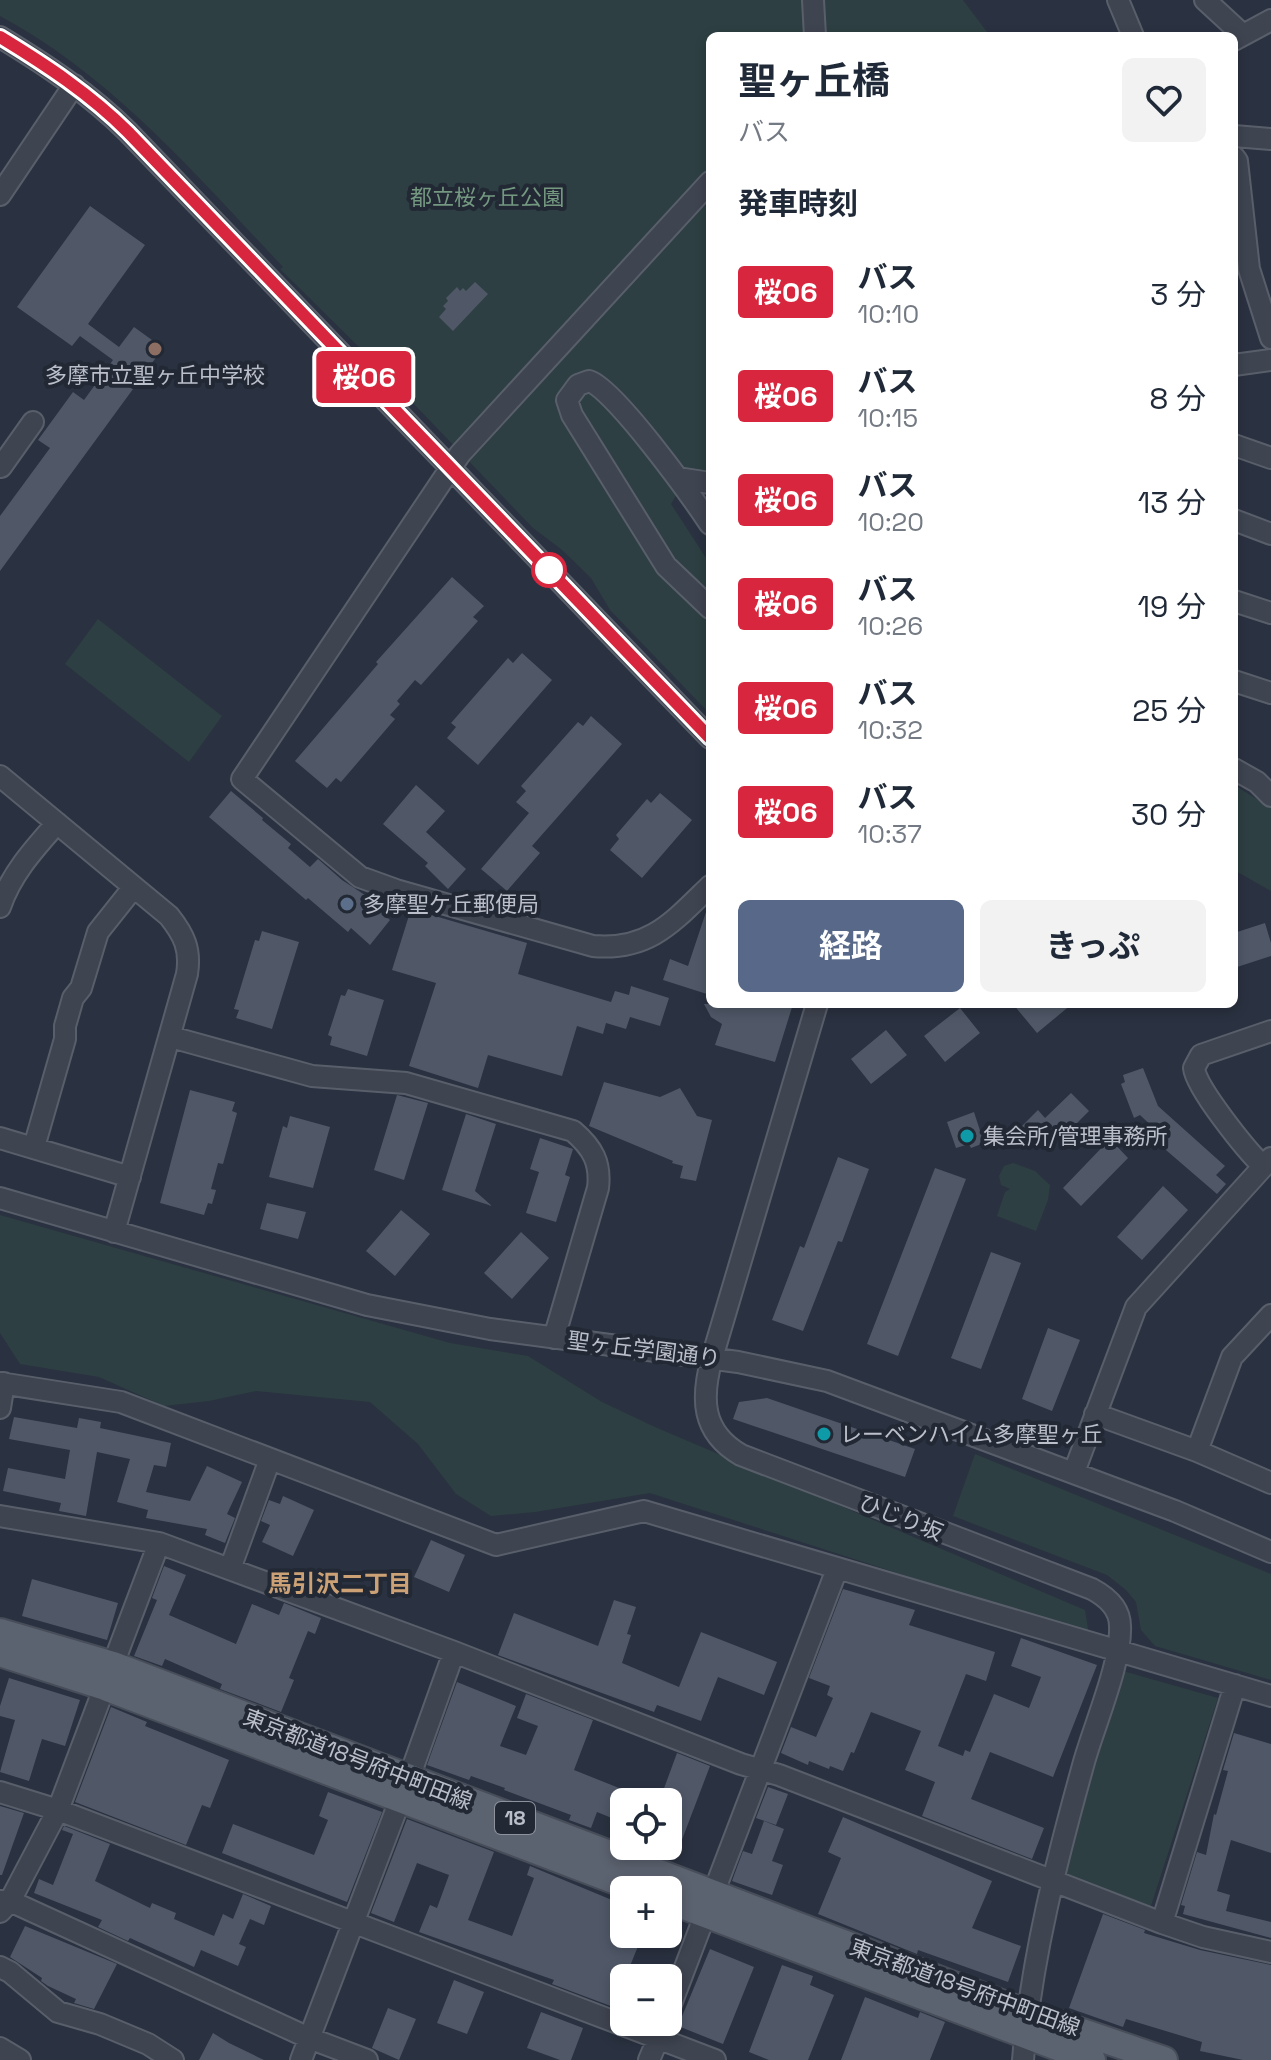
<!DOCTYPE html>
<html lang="ja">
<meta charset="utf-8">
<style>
body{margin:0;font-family:"Space Grotesk","Noto Sans JP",sans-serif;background:#f2f2f3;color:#1f2937;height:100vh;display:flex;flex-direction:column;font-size:30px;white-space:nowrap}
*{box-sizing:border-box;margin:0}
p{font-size:26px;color:#747a83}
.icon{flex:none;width:44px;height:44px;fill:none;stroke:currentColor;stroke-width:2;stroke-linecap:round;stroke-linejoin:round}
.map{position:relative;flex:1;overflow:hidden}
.details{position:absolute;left:706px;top:32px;width:532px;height:976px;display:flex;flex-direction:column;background:#fff;border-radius:12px;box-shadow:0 4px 12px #0003}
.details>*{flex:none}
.badge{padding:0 16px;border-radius:6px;font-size:28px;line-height:52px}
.fabs{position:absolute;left:610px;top:1788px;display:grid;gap:16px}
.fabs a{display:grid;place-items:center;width:72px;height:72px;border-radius:12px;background:#fff;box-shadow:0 4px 12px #0003;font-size:40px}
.map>.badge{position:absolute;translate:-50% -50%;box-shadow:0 0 0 4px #fff}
h2{padding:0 32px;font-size:30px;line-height:72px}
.round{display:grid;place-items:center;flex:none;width:84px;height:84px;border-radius:12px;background:#f2f2f3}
.headline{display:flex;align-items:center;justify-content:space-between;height:136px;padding:0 32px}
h1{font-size:38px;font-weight:700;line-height:60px}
.cta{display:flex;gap:16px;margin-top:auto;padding:16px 32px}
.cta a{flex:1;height:92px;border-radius:12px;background:#576889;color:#fff;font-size:32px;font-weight:700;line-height:92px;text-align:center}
.cta a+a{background:#f2f2f3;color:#1f2937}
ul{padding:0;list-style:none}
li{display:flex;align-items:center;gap:24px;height:104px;padding:0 32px}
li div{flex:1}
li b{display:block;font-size:30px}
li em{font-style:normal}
li .badge{min-width:88px;font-weight:700;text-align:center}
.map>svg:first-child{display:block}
</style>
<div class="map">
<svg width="1271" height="2060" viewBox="0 0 1271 2060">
<rect width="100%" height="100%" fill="#2a3140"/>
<path fill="#2d3f42" d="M0,0h963l27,36h-280v437l-20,-2 -19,33 39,60v150l-100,-104 -19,-32 -30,-29 -28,-21 -173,-180 -80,-79 3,-2c-86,-91 -171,-191 -283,-251z
M98,619l124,97 -33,46 -124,-98z
M1234,785l37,23v83l-37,-21z
M1013,1163l22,8 15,14 -2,15 -12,31 -39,-15 8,-24 5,-3 -9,-4 -2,-9 5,-10z
M0,1215l450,128 78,13 74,46 53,25 430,183 4,25 -439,-142 -115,19 -44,4 -35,-22 -38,-50 -48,-42 -114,-11 -47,10 -45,5 -65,-29 -79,-13 -20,-31z
M975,1454l296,120v106l-116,-34 -14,-16 -5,-28 -10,-12 -19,-15 -154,-59z
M1123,1671l95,27 -67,208 -89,-28z"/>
<path fill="#505868" d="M90,206l55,39 -57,79 31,23 15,-20 29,21 -163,223v-55l50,-68 -12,-8 35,-48 11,8 29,-40 -33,-24 -8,10 -55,-39z
M475,282l13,12 -35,37 -14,-14 7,-8 -3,-3 5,-5 -2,-3 11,-11 3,4 3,-3 3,3z
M452,577l32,29 -11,11 5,4 -57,64 -6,-5 -18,21 3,3 -10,11 5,4 -54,63 -5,-4 -9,10 -32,-27 83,-97 -2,-2z
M522,653l30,27 -74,85 -31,-27 9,-11 -5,-4 57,-65 5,5z
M591,716l31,28 -90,102 8,7 -33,38 -26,-22 48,-56 -13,-11 10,-11 -5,-5 57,-64 5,4z
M416,785l29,26 -19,21 40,37 -18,20 -23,-23 3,-3 -45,-39z
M231,791l32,27 -1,2 29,24 -3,4 22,19 8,-8 24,21 32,21 -2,3 18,16 -20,25 -19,-17 -3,4 -40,-34 -2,2 -97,-83z
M660,793l32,27 -50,58 -32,-28 9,-11 -3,-4 31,-36 4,4z
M411,909l116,34 -9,31 93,28 4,-11 14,4 2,-9 38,12 -9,28 -30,-9 -4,12 -20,-6 -3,11 -26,-8 -15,50 -74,-21 -10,33 -69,-22 27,-83 -44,-13z
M707,909l3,1v85l-47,-15 7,-21 18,7z
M1265,923l6,20v13l-37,12v-35z
M262,931l37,11 -27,87 -36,-11 3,-8 -5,-1 21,-69 4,1z
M348,989l36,11 -17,56 -37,-11 2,-8 -4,-2 4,-12 9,-28 4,1z
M704,1004h89l-18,58 -60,-17 7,-21 -11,-7z
M1013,1004h59l-35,29z
M960,1008l20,25 -35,29 -21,-26z
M886,1030l21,25 -36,29 -20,-25z
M1143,1068l15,38 67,60 -9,9 10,9 -9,10 -65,-56 6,-6 -18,-17 -6,3 -13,-34 4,-2 -2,-7z
M604,1082l56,15 20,-9 17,28 15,4 -16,61 -16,-3 3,-12 -11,-3 1,-2 -84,-35z
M190,1090l45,12 -3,9 5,2 -14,51 -5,-1 -7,26 5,1 -4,14 -4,-1 -4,12 -44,-12z
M1071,1093l18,18 -20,20 -8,-7 -25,25 -18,-19 20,-20 7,8z
M397,1095l31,8 -24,77 -30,-10z
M974,1112l10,31 -13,5 -2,-4 -13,4 -9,-26z
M466,1114l30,10 -21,67 17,15 -50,-16z
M290,1116l40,11 -17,61 -44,-11 14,-51 4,2z
M540,1138l33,11 -8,26 5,2 -14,45 -30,-9 13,-41 -9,-3z
M1110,1139l18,19 -47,48 -18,-18z
M838,1157l31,12 -27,73 -4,-1 -35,90 -31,-11 28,-74 4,2z
M935,1168l31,11 -68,177 -31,-12z
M1163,1186l25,24 -46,50 -25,-23z
M267,1203l39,9 -8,27 -38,-10z
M401,1210l29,24 -35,42 -29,-25z
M521,1232l28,26 -37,41 -28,-26z
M991,1252l30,11 -40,106 -30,-11z
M1048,1328l32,12 -28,71 -30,-12z
M767,1398l148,51 -10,28 -172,-58 6,-17z
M14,1417l63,11 2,-10 22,4 -1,6 71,15 -5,24 -12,-2 -8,27 44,9 17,-35 35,16 -15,32 8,4 -10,25 -20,-8 2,-6 -61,-11 2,-8 -31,-8 13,-43 -33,-7 -11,64 -27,-5 2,-8 -58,-12 5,-23 57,11 5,-29 -61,-11z
M283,1496l31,14 -21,46 -31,-14 8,-17 -9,-4 8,-21 11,4z
M431,1540l34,15 -16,37 -35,-15z
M164,1566l22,9 -17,40 67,29 16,-40 27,11 5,-12 37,15 -6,16 -7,-3 -19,47 5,2 -13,32 -61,-23 2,-5 -57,-25 -3,7 -28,-10 23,-56 -5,-2z
M32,1579l86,24 -11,37 -85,-24z
M843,1589l72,21 -6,15 86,27 -9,29 -20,-7 -28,72 25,10 2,-6 5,2 24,-58 35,14 12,-31 -30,-11 10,-28 76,27 -44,112 -63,-25 -19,47 73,29 -12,31 -110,-43 13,-34 -30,-12 16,-39 -50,-19 -17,41 -3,-1 -8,19 -13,-5 -1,3 -20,-8 -1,4 -27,-12 10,-26 25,10 17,-39 -6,-3 3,-9 -21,-8z
M614,1600l22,7 -9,27 4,1 -9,28 57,24 22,-55 76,30 -13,33 -46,-18 -17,44 -44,-16 -3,7 -156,-57 16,-42 84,33z
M9,1678l71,22 -15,46 -23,-7 -13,42 -29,-9 15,-52 -15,-4v-10z
M457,1682l59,24 -16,40 26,9 12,-29 -21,-8 9,-24 67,26 -19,50 80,32h-30v21l-27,-11 -6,16 -22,-8 2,-5 -67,-25 1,-2 -34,-12 -2,4 -42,-15z
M111,1707l36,15 -2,4 84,34 -19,48 -8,-3 -16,40 -111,-43z
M1234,1733l37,11v109l-40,-13 -14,51 13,4 -4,16 45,11v16l-88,-24 2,-8 -4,-1 16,-53 9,3 8,-41 2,1 12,-44 -5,-1z
M677,1753l33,13 -30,79 -12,-5v-38h-9z
M768,1787l20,7 -12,31 -20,-7z
M328,1792l54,20 -35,90 -125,-49 11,-29 81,31 14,-35 -9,-4z
M0,1806l24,7 -22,62h-2z
M843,1817l149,64 -20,47 49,18 -13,36 -90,-32 -1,4 -99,-40 23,-56 -13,-6z
M407,1819l87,33 -26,68 44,16 22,-58 -7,-3 3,-9 94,39v29h19l-13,32 30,12h-36v33l-72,-27 2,-4 -135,-48 11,-27 7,3 12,-33 -32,-12 -23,59 -23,-9z
M764,1821l20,8 -12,32 11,4 -11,30 -40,-14 11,-30 9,3z
M64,1826l46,18 -15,37 55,27 2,-5 24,10 -2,6 40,17 9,-22 10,5 10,-25 28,12 -7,19 -14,-6 -11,25 7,3 -8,19 -37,-16 -7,17 -64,-29 -2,3 -30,-14 4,-7 -68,-27 5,-14 14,6 20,-51 -11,-4z
M1103,1914l42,16 -1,3 56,17 71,15v95h-28l-43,-9 2,-9 -76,-23 -3,8 -54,-19z
M25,1926l92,38 -23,45 -20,-6 2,-4 -28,-13 -7,-5 1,-3 -32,-21z
M710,1949l44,18 -31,77 -45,-18z
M782,1965l31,11 -3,9 24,10 -26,65h-39l-20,-8z
M454,1980l30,12 -17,42 -30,-11z
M865,1997l53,21 2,-6 25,10 -15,38h-89z
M388,2008l28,11 -17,41 -27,-12z
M541,2012l42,16 -12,32h-11l-33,-12z
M213,2033l16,10 35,17h-65z"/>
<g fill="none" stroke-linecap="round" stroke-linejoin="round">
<g stroke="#595f6a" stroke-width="24">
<path id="minor" d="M813,0l2,36
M1118,0l15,36
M1205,0l38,35
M0,37c46,28 90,57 128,95l582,606
M1234,40l37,-20
M1234,136l37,3
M1234,157l3,4 12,108 22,69
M710,182l-250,272 -218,325 118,98 36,13 197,56c56,5 80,-24 117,-60
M0,195l74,-110
M1234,365l37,-5
M1234,445l37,13
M1,467l32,-45
M678,478l32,5
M1234,520l37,14
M710,524c-18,-27 -96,-136 -121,-143l-11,4 -11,15 5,15 94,151 44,42
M1234,601l37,12
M1234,681l37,12
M1234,769l23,13 14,14
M0,776l169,140c15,19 22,33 18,58l-73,258
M0,907c11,-33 34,-58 57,-84
M817,1004l-105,354c-11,40 -11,74 29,97l351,134c15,8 28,20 28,37 2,35 -26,100 -36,136 -27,97 -53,197 -61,298
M171,1037l141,39 94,7 167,48c20,17 28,32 25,57l-44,150
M0,1138l130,39
M34,1147l31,-108v-13l8,-28 8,-10 17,-56 35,-44
M1263,1166c-16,-15 -67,-78 -69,-98l7,-13 70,-24
M0,1198l367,107 123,24 248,33 89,19 348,130 96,41
M0,1383l121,19 375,143 148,-34 627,185
M0,1408l4,-25
M1095,1414l102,37 74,32
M1197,1451l35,-94 39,-42
M1074,1472l62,-165 135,-149
M0,1516l159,27 295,109 287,112 38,11 383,148 41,14 68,15
M230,1569l40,-110
M409,1778l45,-126
M0,1792l58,18 657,250
M0,1901h10l299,137 58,22
M0,1912l10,-11 48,-91 101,-267
M1162,1923l73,-238
M0,1967l10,5 48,40 42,12 48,20 25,16
M668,2012l169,-443
M0,2048l20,12
M301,2060l99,-260
M649,2060l14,-33"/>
</g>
<g stroke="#474d59" stroke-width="30">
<path id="major" d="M0,1632l113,33 914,348 137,47
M0,1653l105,34 535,203
M668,1900l424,160"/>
</g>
<use href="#minor" stroke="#3e4450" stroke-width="20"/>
<use href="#major" stroke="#5c6370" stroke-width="26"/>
</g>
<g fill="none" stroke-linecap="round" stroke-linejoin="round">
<g stroke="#fff" stroke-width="18">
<path id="line" d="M0,37c46,28 90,57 128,95l582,606"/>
</g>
<use href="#line" stroke="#d7263d" stroke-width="12"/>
</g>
<circle fill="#8d6e63" stroke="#222935" stroke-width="3" cx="155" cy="349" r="8"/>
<circle fill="#fff" stroke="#d7263d" stroke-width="4" cx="549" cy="570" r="16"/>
<circle fill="#5c6f8a" stroke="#222935" stroke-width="3" cx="347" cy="904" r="8"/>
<g fill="#0f9aa8" stroke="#222935" stroke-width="3">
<circle cx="967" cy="1136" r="8"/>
<circle cx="824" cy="1434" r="8"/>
</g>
<g text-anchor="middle" stroke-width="8" stroke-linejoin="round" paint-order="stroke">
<rect fill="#222935" stroke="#8d929d" stroke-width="2" x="495" y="1802" width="40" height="32" rx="6"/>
<g font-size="20" font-weight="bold" fill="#bbbfca">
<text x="515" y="1825">18</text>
</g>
<g font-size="22" fill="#749880" stroke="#222935">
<text x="487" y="205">都立桜ヶ丘公園</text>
</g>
<g font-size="22" fill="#bbbfca" stroke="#222935" text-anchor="start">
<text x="155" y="383" text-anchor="middle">多摩市立聖ヶ丘中学校</text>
<text x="363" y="912">多摩聖ケ丘郵便局</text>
<text x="983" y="1144">集会所/管理事務所</text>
<text x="840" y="1442">レーベンハイム多摩聖ヶ丘</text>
</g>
<g font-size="22" fill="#bbbfca" stroke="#222935">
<text transform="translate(644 1349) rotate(7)" y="8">聖ヶ丘学園通り</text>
<text transform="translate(901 1517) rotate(22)" y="8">ひじり坂</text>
<text transform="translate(358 1759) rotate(21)" y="8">東京都道18号府中町田線</text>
<text transform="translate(965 1987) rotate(20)" y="8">東京都道18号府中町田線</text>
</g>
<g font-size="24" font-weight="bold" fill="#cba175" stroke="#222935">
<text x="340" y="1592">馬引沢二丁目</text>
</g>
</g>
</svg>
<div class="fabs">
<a><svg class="icon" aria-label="locate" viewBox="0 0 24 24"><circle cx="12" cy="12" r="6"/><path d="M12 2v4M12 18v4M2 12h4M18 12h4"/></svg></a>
<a>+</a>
<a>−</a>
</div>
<b class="badge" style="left:364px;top:377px;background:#d7263d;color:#fff">桜06</b>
<section class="details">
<div class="headline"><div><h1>聖ヶ丘橋</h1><p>バス</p></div><a class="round"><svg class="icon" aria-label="heart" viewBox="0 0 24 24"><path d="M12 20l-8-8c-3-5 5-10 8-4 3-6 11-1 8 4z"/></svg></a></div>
<h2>発車時刻</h2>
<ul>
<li><span class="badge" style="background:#d7263d;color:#fff">桜06</span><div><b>バス</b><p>10:10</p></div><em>3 分</em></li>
<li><span class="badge" style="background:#d7263d;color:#fff">桜06</span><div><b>バス</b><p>10:15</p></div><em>8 分</em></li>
<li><span class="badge" style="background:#d7263d;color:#fff">桜06</span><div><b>バス</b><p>10:20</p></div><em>13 分</em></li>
<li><span class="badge" style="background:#d7263d;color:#fff">桜06</span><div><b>バス</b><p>10:26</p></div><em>19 分</em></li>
<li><span class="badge" style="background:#d7263d;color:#fff">桜06</span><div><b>バス</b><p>10:32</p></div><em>25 分</em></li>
<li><span class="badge" style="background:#d7263d;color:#fff">桜06</span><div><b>バス</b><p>10:37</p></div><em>30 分</em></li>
</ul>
<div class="cta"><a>経路</a><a>きっぷ</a></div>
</section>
</div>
